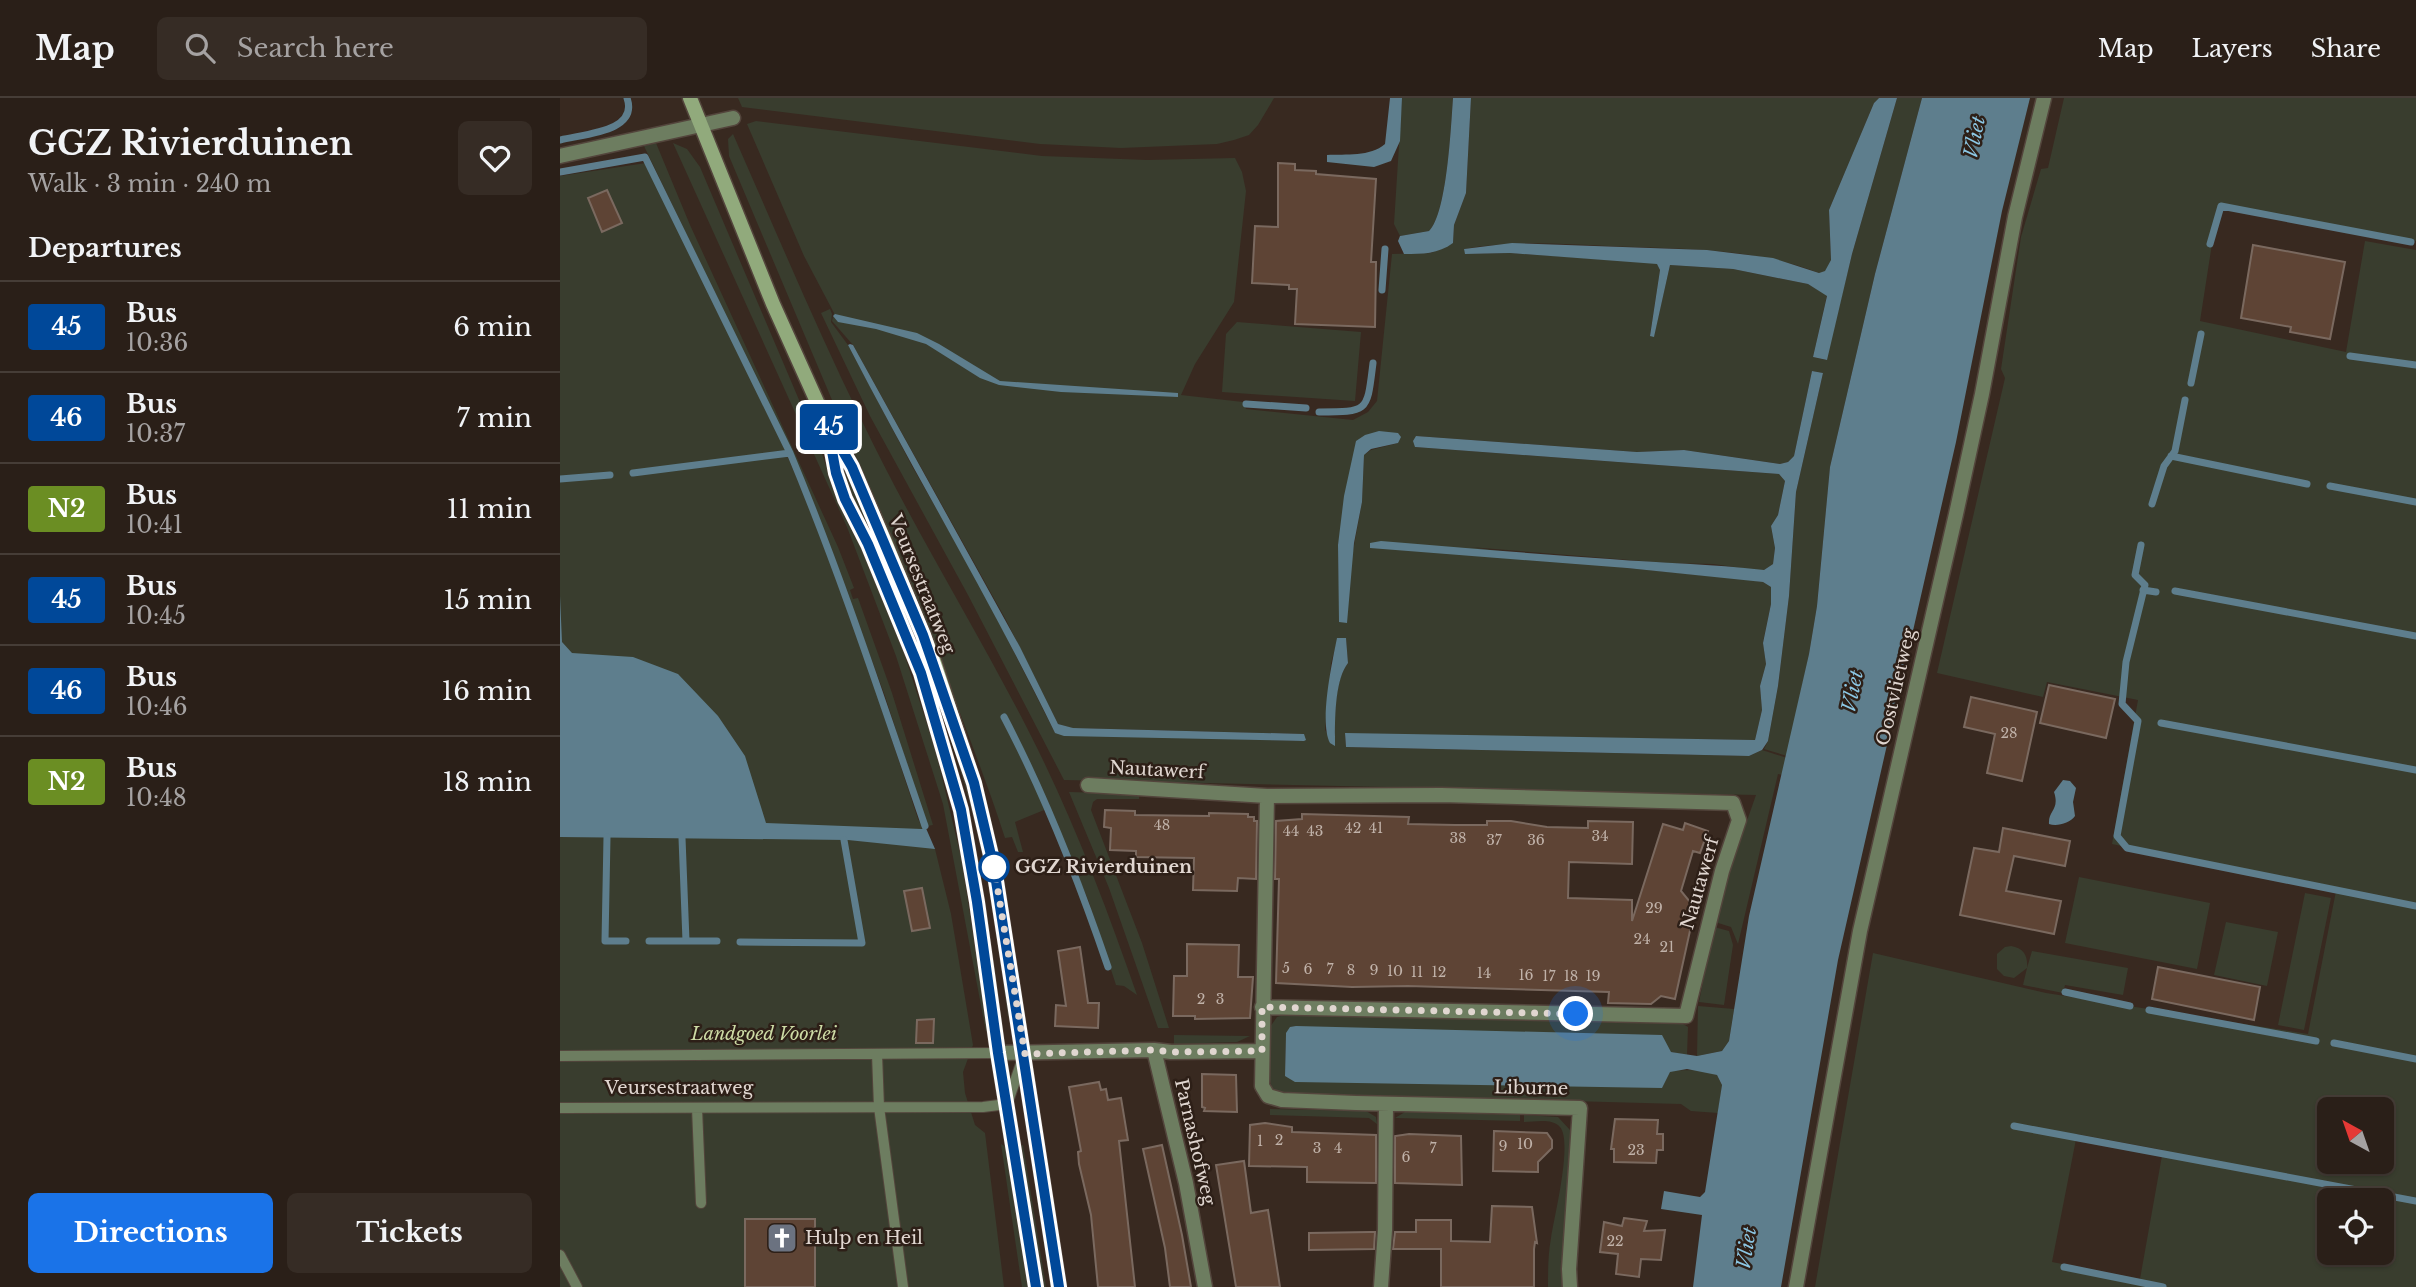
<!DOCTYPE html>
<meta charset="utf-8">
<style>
body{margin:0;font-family:"Libre Baskerville",serif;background:#362c25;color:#f1f3f6;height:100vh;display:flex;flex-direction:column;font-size:26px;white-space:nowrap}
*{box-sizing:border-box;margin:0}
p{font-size:23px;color:#a5a2a2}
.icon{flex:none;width:38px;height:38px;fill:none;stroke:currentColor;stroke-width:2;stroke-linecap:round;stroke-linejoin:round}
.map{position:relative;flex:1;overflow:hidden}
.panel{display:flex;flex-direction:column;background:#2a1f18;width:560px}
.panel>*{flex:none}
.badge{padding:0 14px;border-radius:5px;font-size:24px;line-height:46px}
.needle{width:46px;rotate:320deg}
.fabs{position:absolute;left:1757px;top:999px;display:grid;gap:14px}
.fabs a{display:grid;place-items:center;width:77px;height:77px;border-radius:10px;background:#2a1f18;box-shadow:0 2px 5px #0004,0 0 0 2px #463d37;font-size:35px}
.you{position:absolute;width:35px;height:35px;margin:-18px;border:5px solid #fff;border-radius:50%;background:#1a73e8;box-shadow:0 0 0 10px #1a73e833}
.map>.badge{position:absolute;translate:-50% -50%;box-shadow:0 0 0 4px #fff}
h2{padding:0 28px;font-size:26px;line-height:63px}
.round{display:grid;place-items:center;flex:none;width:74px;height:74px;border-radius:10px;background:#362c25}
.headline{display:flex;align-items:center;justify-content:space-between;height:119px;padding:0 28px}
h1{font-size:33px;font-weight:700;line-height:52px}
.primary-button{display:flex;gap:14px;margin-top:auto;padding:14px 28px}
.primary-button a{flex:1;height:80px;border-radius:10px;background:#1a73e8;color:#fff;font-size:28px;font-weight:700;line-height:80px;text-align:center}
.primary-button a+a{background:#362c25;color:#f1f3f6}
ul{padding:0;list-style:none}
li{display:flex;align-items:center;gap:21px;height:91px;padding:0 28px;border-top:2px solid #463d37}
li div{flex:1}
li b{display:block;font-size:26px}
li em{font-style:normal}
li .badge{min-width:77px;font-weight:700;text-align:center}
header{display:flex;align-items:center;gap:42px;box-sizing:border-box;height:98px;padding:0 35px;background:#2a1f18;border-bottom:2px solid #463d37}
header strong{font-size:33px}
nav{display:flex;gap:38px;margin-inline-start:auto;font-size:24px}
.search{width:490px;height:63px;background:#362c25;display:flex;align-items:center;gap:18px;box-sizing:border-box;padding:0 24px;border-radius:10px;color:#a5a2a2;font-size:26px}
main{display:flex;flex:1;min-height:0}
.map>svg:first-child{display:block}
</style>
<header>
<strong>Map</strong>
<div class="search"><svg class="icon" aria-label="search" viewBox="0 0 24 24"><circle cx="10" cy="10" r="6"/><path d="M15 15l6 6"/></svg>Search here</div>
<nav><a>Map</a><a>Layers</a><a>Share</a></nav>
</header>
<main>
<section class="panel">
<div class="headline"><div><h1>GGZ Rivierduinen</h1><p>Walk · 3 min · 240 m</p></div><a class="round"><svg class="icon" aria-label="heart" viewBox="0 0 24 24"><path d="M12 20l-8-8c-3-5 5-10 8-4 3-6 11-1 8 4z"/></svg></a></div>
<h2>Departures</h2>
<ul>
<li><span class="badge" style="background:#004899;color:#fff">45</span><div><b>Bus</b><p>10:36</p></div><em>6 min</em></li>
<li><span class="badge" style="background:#004899;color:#fff">46</span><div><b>Bus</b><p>10:37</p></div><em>7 min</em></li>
<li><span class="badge" style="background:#6b8e23;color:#fff">N2</span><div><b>Bus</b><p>10:41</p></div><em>11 min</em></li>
<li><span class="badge" style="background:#004899;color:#fff">45</span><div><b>Bus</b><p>10:45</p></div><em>15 min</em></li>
<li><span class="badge" style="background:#004899;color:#fff">46</span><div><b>Bus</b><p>10:46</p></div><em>16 min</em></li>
<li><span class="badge" style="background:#6b8e23;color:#fff">N2</span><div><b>Bus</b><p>10:48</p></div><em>18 min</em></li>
</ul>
<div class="primary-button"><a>Directions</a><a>Tickets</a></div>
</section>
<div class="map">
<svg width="1856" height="1189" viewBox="0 0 1856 1189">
<rect width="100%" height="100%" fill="#382920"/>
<path fill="#393d2e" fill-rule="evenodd" d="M178,0h536l-16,27 -9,10 -15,5 -17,4 -96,4 -81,-4 -298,-37z
M842,0h51c-2,28 -6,116 -24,133l-29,5 -6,-12z
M911,0h408l-5,5 -45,107 2,50 -5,11 -7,2c-67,-26 -140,-24 -211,-27 -48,-2 -96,-6 -144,3l2,5 44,-1 147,10 3,7 -10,65 4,1 16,-71 63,4 75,15 19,11 -14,62 13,3 26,-106 45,-156h25l-47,176 -45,193 -13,139 -8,48 -22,102 -23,-7 4,-8 10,-55 11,-90 7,-104 27,-119 -11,-2 -18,85 -6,6 -8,2 -96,-14 -47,2 -221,-16 -1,11 364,27 6,7 -7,34 -7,11 4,22 -2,16 -10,7 -50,-7 -46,-1 -197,-16 157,21 124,12 12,2 8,5v17l-8,38 3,22 -6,22 2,24 -7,30 -410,-6 1,13 403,9 13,-6 25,8 -4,17 -5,-1 -40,170 -7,-17 -16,-5 14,-50 27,-77 -692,-15 -96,-185 -98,-179 -49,-103 9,-4 2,5 -1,8 17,23 64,121 70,123 73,144 249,8v-7l-232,-6 -14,-4 -52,-104 -153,-275 -21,-24 2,-8 -30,-57 -57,-132 9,-3 286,35 105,4 88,-2 7,14 4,19 -12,111 -39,62 -14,31 62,7 3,7 107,11 15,-8 9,-11 15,-147 39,-1 22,-10 1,-18 12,-32zM805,337l33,8 -27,7 -7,5 -2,47 -22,120 -2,-77zM778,540l8,1 2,24c-15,20 -13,58 -13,82l-10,-15 6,-67z
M1504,0h352v143l-192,-35 -3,12h-5l-16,103 146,31 19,-111 51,9v1037h-601l58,-334 173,40 262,41 28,-143 -224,-47 26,-144 -91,-18 -4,15 -106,-24 68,-295 -4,-9 20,-132 20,-68 7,-1zM1769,1012h53v52h-53zM1517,1036l86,16 -23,129 -88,-17zM1769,1102h53v53h-53z
M173,36c42,95 82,191 128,285 50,105 112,204 165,307 45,87 79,177 111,269l-13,-9 -8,-1 -27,-83 -40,-94 -34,14 8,30h-5l-6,-15 -7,1c-20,-63 -46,-124 -67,-187l-209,-495 -1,-17z
M96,45l34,82 148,322 16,41 -4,2 3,9 5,-1 34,95 41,132 -6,1 -42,-130 -70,-189 -23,-54 -148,-307z
M113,45l14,6 13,18 122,287 13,38 37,79 32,82 32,99 25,105 27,172 -2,3 -43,-228 -47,-148 -49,-129z
M86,65l137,283 35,81 37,101 63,191 17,30 16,65 22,131 -10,27 2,21 10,32 10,8 19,154h-444v-1111z
M677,224l124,10 -6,69 -133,-9 4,-58z
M282,357c43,102 91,205 122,312 23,82 34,166 48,250h-4c-10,-70 -18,-141 -37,-209 -22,-82 -53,-162 -85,-241 -7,-16 -14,-33 -22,-49 -10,-20 -25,-40 -22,-63z
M509,694l70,2v5h-42l-4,3 -2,8 51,133 27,85h-11l-49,-140z
M1519,779l131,26 -13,66 -132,-26z
M1745,795l26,5 -27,132 -26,-5z
M1666,824l52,10 -11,54 -53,-11z
M1154,829l15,4 4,14 -9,60 -25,-3z
M1451,848c13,2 17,10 16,22l5,-17 96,17 -5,27 -58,-10 -2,8 -40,-8 4,-17 -13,10 -10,-2 -7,-7v-15l8,-7z
M1138,908l36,3 -5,32 -7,10 -25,5z
M724,917l399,9 5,3 -1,28 -16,-3 -385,-19 -1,43 414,-6 18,5 5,10 -4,28 -27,-2 -10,-7 -402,-11 -7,-5 -3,-11 1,-50 7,-10z
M614,937l76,1 -13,6 -63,2z
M710,1011l96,2 10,6 1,7 -8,-6 -99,-3z
M845,1014l115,3v6l-125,-3z
M964,1017l34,2 12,13 2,7 -8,111v39h-16c0,-16 0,-33 3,-49 3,-20 22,-96 9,-111 -8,-9 -25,-5 -36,-5z
M441,1046l5,3 24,140h-8z
M463,1047l23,142h-4l-23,-141z"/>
<path fill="#5e7e8d" d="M830,0h12l-2,43 -9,20 -17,6 -47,-5v-7c19,-1 43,2 58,-11z
M893,0h18l-5,95 -12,32 -1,18c-15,11 -30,11 -49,11l-6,-13 2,-5 29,-5c18,-17 22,-105 24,-133z
M1319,0h18l-45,156 -25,106 -14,-3 14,-61 -19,-12 -75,-15 -63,-4 -16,72 -4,-1 10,-66 -3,-6 -147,-11 -45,1 -1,-5 48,-6 195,7 66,8 46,15 6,-2 6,-11 -2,-50 45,-107z
M1362,0h108l-28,113 -46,231 -118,518 -57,327h-88l9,-72 -41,-6 3,-18 36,6 5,-5 17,-107 -5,-10 -30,-6 -17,3 -8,16 -367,-6 -10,-6 1,-43 4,-6 6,-1 366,9 9,17 26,4 25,-5 7,-10 20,-125 60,-262 8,-48 13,-139 45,-193z
M275,216l82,19 22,11 61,37 178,12v4l-117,-5 -62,-7 -19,-7 -54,-34 -50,-15 -38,-7 -5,-6z
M290,246l3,1 167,302 38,77 15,4 231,6 2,6 -2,1 -240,-5 -9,-3c-64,-132 -140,-258 -207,-388z
M1252,273l11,2 -27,119 -7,104 -11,90 -10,55 -6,9 -13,6 -403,-9 -1,-14 410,7 7,-30 -2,-24 6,-22 -3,-21 8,-39v-17l-8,-5 -136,-14 -257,-20v-5l11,-2c77,6 152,13 229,18 51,4 102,5 154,11l9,-6 2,-16 -4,-22 7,-11 7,-34 -6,-7 -364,-27 -2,-6 3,-5 221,16 47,-2 96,14 8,-2 6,-6z
M819,333l19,2 3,4 -3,6 -27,6 -7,6 -2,47 -8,41 -7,80 -8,-1 -1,-77 6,-49 12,-55 9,-6z
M0,498l2,46 10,11 61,4 45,17 40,42 27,40 21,67 156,6 3,-3 10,23 -87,-9 -288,-3z
M777,540h9l2,25c-14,18 -13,60 -13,83l-5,-3c-11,-21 2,-80 7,-105z
M1503,682l7,1 6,7 -3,14 2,14c-5,7 -18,11 -26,8 -1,-14 11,-14 5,-32z"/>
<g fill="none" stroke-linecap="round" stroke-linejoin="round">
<path stroke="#5e7e8d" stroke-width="7" d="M0,42c23,-6 79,-8 67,-42
M0,74l85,-15 145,296 -157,20
M1650,146l11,-38 190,36
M822,192l3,-41
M1790,258l66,9
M1631,285l10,-49
M686,306l60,4
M759,314c50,0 48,0 54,-49
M230,355c51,122 92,248 135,373
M1611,358l136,28
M0,381l50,-4
M1770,388l86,16
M1592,406l12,-38 11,-15 10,-51
M1581,447l-6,30 10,10 -19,77 -4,42 16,17 -21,115 10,12 289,58
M1583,492l13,2
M1615,493l241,45
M444,619c42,80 75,165 104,250
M1601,625l255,47
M47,739l-2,104h21
M122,740l4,103
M89,843h68
M180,844l122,1 -18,-103
M1505,894l65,14
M1589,912l167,31
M1774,945l82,16
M1454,1028l402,75
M1504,1169l99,20"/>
</g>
<path fill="#5e4435" stroke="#7a695f" stroke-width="2" d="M718,65l17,1v6l21,1v3l60,5 -5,83h5l-1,65 -80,-3 2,-35h-8v-4l-37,-2 3,-57 23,1z
M47,92l15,33 -20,9 -14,-34z
M1693,147l92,17 -15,77 -40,-7 1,-5 -50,-9z
M1489,587l66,14 -9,39 -66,-15z
M1411,599l66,15 -15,69 -35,-8 8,-39 -31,-7z
M545,712l30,1v4l74,1v-3l39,1v3h6v4h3l-1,58 -18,-1 -1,13 -44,-1 1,-32 -58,-1v-6l-26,-1 1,-22 -7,-1z
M742,716l107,3 -1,7 47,1h32v-4h24l36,6 41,1v-7l45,1 -1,42 -63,-2 -1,36 64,2v21l31,-97 20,6 2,-7 23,8 -8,22 -7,-2 -12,40 14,17 -20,91 -14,-3 -10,8 -43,-1 1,-11 -201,-6 -56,1 -76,-4 3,-104h-4l1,-58 26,-2z
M1443,730l67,13 -5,25 -51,-10 -8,35 55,10 -7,33 -94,-19 14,-67 25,4z
M362,790l8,40 -18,3 -8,-40z
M627,846l52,1 -1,32h15l-3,41 -55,1v-3h-22l1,-40h13z
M520,849l8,56h11l-1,25 -43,-2 1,-21 10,1 -8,-55z
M1598,869l102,20 -6,33 -102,-21z
M374,921l-1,24h-17l1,-23z
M642,976l34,1 1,37 -33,-1 1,-3 -3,-1z
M539,984l2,8 5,-1 2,11 13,-2 7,42 -9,1 16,146h-37l-7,-72 -12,-51 -1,-12 3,-1 -12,-64z
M1055,1021l43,1 -1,14h6v16h-6l-1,13 -42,-1v-13h-3z
M705,1025l27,4v5l84,3v48l-69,-1v-15l-58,-1 1,-41z
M934,1033l53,2 5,7v8l-14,14v10l-45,-1z
M849,1036l52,2 1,49 -67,-2v-47z
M602,1047l20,90 9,52h-21l-5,-39 -22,-99z
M684,1063l7,52 17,-3 12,77h-44l-20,-122z
M932,1108l40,1 5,36 -2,-1 -1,7v38h-93v-38h-48l2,-17h21v-12h35v21l39,1z
M1064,1120l23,3 -3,10 21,-1 -4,30 -20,-1 -2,18 -23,-3 2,-20 -18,-2 4,-30 18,4z
M185,1121h70v68h-70z
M810,1134h5l-1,17 -65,1v-17z"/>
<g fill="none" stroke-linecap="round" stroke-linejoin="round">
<g stroke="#53453c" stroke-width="12">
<path id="lane" d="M317,956l2,53 24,180
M0,958l438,-3
M0,1010l423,-1 24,-3 15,-43
M137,1010l4,95
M0,1157l17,32"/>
</g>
<g stroke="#53453c" stroke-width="17">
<path id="street" d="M0,58l173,-38
M528,687l179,11
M702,909l424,9 36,-145 17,-51 -6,-17 -292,-8 -174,1 -5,290 6,10 14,4 74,3 224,5 -11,161 1,18
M594,952l32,133 19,104
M438,955l156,-3 17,2 91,-1
M821,1189l4,-57 1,-126
M1236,1189l64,-356 96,-417 26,-120 33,-177 29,-119"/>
</g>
<g stroke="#53453c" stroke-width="17">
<path id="secondary" d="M130,0l83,206 54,120 25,43 32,72 49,119 41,126 20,84 65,419
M269,337l7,38 9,26 23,45 53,129 40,137 16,92 21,151 38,234"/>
</g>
<use href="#lane" stroke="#6d7d60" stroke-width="10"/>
<use href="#street" stroke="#6d7d60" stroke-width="14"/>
<use href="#secondary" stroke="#91aa7c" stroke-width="14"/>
</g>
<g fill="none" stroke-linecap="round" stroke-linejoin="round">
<g stroke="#fff" stroke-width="16">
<path id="line" d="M476,1189l-38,-234 -21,-151 -16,-92 -40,-137 -53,-129 -23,-45 -9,-26 -9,-49 25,43 71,168 51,148 20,85 65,419"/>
</g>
<use href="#line" stroke="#004899" stroke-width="10"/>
<path stroke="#e0d6d0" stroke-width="7" stroke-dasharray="0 12.6" d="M434,769l31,187 129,-4 17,2 91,-1v-44l314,7"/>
</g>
<defs>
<g id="church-square" transform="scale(1.575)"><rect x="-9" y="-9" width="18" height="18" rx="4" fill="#6b7280" stroke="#2d1f17"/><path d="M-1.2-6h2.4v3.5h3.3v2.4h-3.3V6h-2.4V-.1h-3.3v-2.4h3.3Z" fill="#fff"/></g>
</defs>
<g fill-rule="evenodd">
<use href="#church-square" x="222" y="1140"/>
</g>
<circle fill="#fff" stroke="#004899" stroke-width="3.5" cx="434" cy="769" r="14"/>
<g text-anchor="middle" stroke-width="5" stroke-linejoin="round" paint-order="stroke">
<g font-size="14" fill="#c0b2a9">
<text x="1449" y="640">28</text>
<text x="602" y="732">48</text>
<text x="793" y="735">42</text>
<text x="816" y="735">41</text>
<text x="731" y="738">44</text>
<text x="755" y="738">43</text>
<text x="1040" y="743">34</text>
<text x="898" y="745">38</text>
<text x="934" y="747">37</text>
<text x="976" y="747">36</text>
<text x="1094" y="815">29</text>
<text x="1082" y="846">24</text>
<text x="1107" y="854">21</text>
<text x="726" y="875">5</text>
<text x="748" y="876">6</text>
<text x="770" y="876">7</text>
<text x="791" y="877">8</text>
<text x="814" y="877">9</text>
<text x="835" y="878">10</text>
<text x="857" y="879">11</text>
<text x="879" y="879">12</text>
<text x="924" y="880">14</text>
<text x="966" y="882">16</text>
<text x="989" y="883">17</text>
<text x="1011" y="883">18</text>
<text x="1033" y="883">19</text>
<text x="641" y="906">2</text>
<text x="660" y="906">3</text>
<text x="719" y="1047">2</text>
<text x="700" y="1048">1</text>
<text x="965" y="1051">10</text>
<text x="943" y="1053">9</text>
<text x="757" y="1055">3</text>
<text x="778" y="1055">4</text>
<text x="873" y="1055">7</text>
<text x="1076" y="1057">23</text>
<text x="846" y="1064">6</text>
<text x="1055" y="1148">22</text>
</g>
<g font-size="18" fill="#e0d6d0" stroke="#2d1f17">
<text transform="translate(362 486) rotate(68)" y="6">Veursestraatweg</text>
<text transform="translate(1336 589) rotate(-77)" y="6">Oostvlietweg</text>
<text transform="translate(597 672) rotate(3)" y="6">Nautawerf</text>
<text transform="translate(1140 785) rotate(-74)" y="6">Nautawerf</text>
<text x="119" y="996">Veursestraatweg</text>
<text transform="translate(971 990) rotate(1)" y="6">Liburne</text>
<text transform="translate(635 1044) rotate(77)" y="6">Parnashofweg</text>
</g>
<g font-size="18" font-weight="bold" fill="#e0d6d0" stroke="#2d1f17" text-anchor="start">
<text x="455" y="775">GGZ Rivierduinen</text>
</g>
<g font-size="18" font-style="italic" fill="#cddba5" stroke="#2d1f17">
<text x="204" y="942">Landgoed Voorlei</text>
</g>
<g font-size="18" fill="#e0d6d0" stroke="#2d1f17" text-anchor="start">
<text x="245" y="1146">Hulp en Heil</text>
</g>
<g font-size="19" font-style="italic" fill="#8cc7e4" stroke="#2d1f17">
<text transform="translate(1414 39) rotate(-78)" y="7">Vliet</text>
<text transform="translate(1292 593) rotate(-78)" y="7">Vliet</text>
<text transform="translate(1186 1150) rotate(-81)" y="7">Vliet</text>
</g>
</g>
</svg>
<div class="fabs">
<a><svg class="needle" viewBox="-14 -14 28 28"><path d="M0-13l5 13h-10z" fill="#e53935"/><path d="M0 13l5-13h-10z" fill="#a5a2a2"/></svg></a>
<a><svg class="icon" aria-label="locate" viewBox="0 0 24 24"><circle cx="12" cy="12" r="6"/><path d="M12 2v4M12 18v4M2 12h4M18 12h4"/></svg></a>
</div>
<div class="you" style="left:1016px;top:916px"></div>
<b class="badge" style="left:269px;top:329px;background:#004899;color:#fff">45</b>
</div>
</main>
